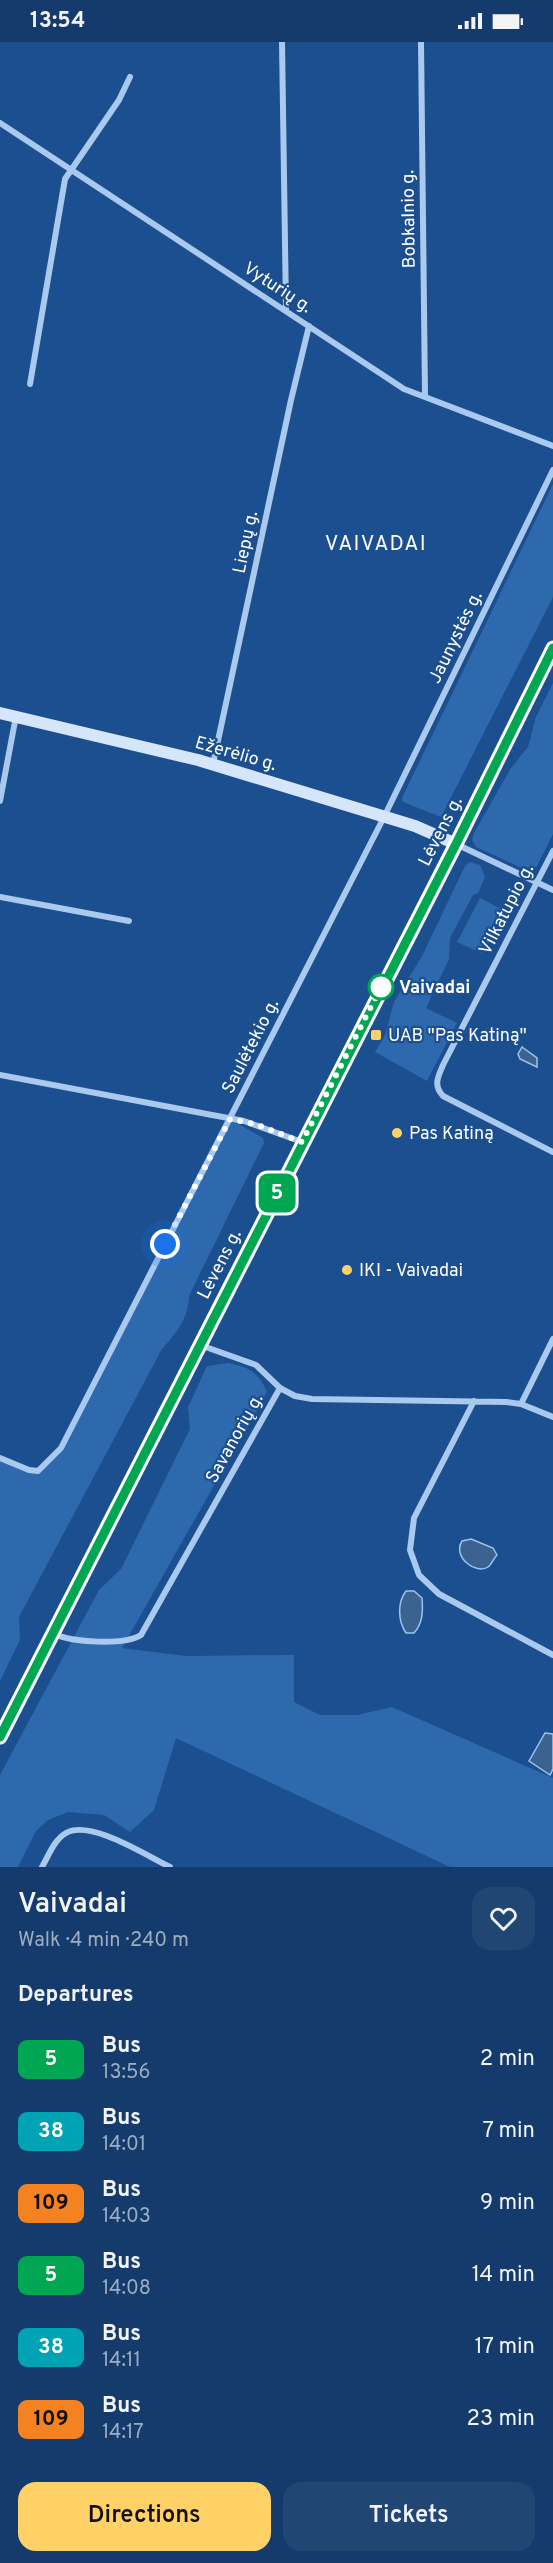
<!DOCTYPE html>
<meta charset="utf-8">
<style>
body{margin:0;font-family:Overpass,sans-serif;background:#214673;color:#f1f3f6;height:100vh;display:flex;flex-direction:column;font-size:22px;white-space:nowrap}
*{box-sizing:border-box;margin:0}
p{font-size:20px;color:#9dadc1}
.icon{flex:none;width:33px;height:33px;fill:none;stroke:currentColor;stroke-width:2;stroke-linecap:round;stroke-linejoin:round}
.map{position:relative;height:1825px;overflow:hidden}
.drawer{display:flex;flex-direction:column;background:#143b6b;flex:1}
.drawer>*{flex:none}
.badge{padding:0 12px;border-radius:9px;font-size:21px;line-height:39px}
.you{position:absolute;width:30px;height:30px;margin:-15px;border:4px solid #fff;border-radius:50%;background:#1a73e8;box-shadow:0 0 0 9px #1a73e833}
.map>.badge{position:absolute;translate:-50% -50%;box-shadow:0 0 0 3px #fff}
h2{padding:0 18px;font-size:22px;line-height:54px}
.round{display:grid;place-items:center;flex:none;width:63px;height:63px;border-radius:18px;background:#214673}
.summary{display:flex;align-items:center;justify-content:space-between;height:102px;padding:0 18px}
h1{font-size:28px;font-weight:600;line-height:45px}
.action{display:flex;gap:12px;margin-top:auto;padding:12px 18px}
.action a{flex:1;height:69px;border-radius:18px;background:#ffd166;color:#111;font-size:24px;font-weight:600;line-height:69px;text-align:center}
.action a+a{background:#214673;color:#f1f3f6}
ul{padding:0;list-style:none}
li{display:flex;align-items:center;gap:18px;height:72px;padding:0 18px}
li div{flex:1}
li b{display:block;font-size:22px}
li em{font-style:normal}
li .badge{min-width:66px;font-weight:700;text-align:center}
.status{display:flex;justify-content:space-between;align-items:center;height:42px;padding:0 30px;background:#143b6b;direction:ltr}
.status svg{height:16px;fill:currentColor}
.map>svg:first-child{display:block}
</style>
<div class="status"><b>13:54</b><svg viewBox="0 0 49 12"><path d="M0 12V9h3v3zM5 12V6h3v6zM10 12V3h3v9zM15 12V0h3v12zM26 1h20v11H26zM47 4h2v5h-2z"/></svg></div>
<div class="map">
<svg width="553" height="1825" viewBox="0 0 553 1825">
<rect width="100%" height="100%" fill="#1b4f8f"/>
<path fill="#2e69ad" d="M553,442v113l-112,220 -38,-15 -1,-4z
M553,641v151l-17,34 -12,1 -48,-22 -4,-7 2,-7 37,-65 17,-21 8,-30z
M470,820l10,3 5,12 -7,16 -5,2 -23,43 -1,21 -23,49 31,15 -30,58 -52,-29 10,-17 9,-33 28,-46 43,-90z
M480,856l23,12 -22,43 -24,-11z
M230,1077l33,19 1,5 -75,153c0,21 -13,38 -27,53l-143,268 1,23 -20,41v-223l38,13 23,-23z
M228,1321c20,4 31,9 39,29l-145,256 64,8 108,-1v47l26,13h37l35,-8 161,71v89h-103l-274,-129 -22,72 -24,22 -26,-17 -36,-3 -20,8 -12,11 -18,36h-18v-92l99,-185 22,-21 69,-140 -2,-22 19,-41z"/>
<path fill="#3c6290" stroke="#9cc4f0" stroke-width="1.5" d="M522,1005l15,11v9l-17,-8 -2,-5z
M471,1497l22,9 4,7c-3,3 -6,10 -9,12 -12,8 -36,-10 -26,-26z
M406,1549h8l8,7c1,13 1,25 -8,35h-8c-8,-12 -9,-30 0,-42z
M545,1691l8,1v35l-3,6 -21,-14z"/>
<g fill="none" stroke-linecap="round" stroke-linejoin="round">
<path stroke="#a9c9ee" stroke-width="6" d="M282,0l4,268
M421,0l4,354
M0,81l404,266 149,57
M30,342l35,-205 54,-79 11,-23
M213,722l78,-364 18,-74
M0,759l16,-85
M456,802l97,46
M553,809l-110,214c-5,12 -10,20 0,31l110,56
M0,855l129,24
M0,1033l244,46 58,21
M200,1303l56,20 24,23
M474,1359l-60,117 -4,32 9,25 20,19 114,61
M521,1362l32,-65
M0,1416l29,12 9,1 23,-23 323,-631 169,-347
M54,1592c18,8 69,12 87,1l139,-247 15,8 17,3 194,3 15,2 32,13
M42,1825c7,-12 12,-27 24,-34 24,-14 81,23 104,34"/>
<path stroke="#d6e6fa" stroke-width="12" d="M0,671l198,47 217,66 41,18"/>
<path stroke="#f0f6ff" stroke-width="15" d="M0,1695l456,-893 97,-196"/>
</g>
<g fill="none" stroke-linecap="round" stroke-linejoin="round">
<g stroke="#fff" stroke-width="14">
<path id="line" d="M0,1695l456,-893 97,-196"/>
</g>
<use href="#line" stroke="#00a651" stroke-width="9"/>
<path stroke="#fff" stroke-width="6" stroke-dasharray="0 10.8" d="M165,1202l65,-125 25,5 47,18 79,-155"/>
</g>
<circle fill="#fff" stroke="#00a651" stroke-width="3" cx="381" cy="945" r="12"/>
<g fill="#ffd166" stroke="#1b4f8f" stroke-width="2">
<rect x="370" y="987" width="12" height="12" rx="3"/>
<circle cx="397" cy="1091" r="6"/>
<circle cx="347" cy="1228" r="6"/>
</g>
<g text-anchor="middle" stroke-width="4.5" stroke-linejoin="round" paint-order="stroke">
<g font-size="18" fill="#fff" stroke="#1b4f8f">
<text transform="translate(408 177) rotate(-91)" y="6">Bobkalnio g.</text>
<text transform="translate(278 245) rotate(33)" y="6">Vyturių g.</text>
<text transform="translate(245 500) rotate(-78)" y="6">Liepų g.</text>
<text transform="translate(455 595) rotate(-64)" y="6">Jaunystės g.</text>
<text transform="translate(236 711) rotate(16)" y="6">Ežerėlio g.</text>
<text transform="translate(440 789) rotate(-63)" y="6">Lėvens g.</text>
<text transform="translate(506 867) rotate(-63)" y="6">Vilkatupio g.</text>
<text transform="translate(250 1004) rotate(-63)" y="6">Saulėtekio g.</text>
<text transform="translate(219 1222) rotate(-63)" y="6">Lėvens g.</text>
<text transform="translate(234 1396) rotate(-61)" y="6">Savanorių g.</text>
</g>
<g font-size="18" font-weight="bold" fill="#fff" stroke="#1b4f8f" text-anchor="start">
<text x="399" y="951">Vaivadai</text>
</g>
<g font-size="18" fill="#fff" stroke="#1b4f8f" text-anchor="start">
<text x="388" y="999">UAB "Pas Katiną"</text>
<text x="409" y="1097">Pas Katiną</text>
<text x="359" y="1234">IKI - Vaivadai</text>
</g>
<g font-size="21" letter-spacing="1.5" fill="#fff" stroke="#1b4f8f">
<text x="376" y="508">VAIVADAI</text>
</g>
</g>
</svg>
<div class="you" style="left:165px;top:1202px"></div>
<b class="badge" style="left:277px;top:1151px;background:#00a651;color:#fff">5</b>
</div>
<section class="drawer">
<div class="summary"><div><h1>Vaivadai</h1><p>Walk · 4 min · 240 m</p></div><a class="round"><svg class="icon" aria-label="heart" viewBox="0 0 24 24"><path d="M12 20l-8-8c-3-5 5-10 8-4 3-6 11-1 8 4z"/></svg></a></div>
<h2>Departures</h2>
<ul>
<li><span class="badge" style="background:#00a651;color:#fff">5</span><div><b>Bus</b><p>13:56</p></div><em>2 min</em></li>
<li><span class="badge" style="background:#00a3b4;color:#fff">38</span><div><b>Bus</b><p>14:01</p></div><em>7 min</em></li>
<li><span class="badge" style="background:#f58220;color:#111">109</span><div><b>Bus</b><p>14:03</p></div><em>9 min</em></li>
<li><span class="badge" style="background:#00a651;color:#fff">5</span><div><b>Bus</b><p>14:08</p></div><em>14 min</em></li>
<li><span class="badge" style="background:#00a3b4;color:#fff">38</span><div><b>Bus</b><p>14:11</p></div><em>17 min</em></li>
<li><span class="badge" style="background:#f58220;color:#111">109</span><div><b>Bus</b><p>14:17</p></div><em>23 min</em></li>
</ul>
<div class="action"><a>Directions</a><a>Tickets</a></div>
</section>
